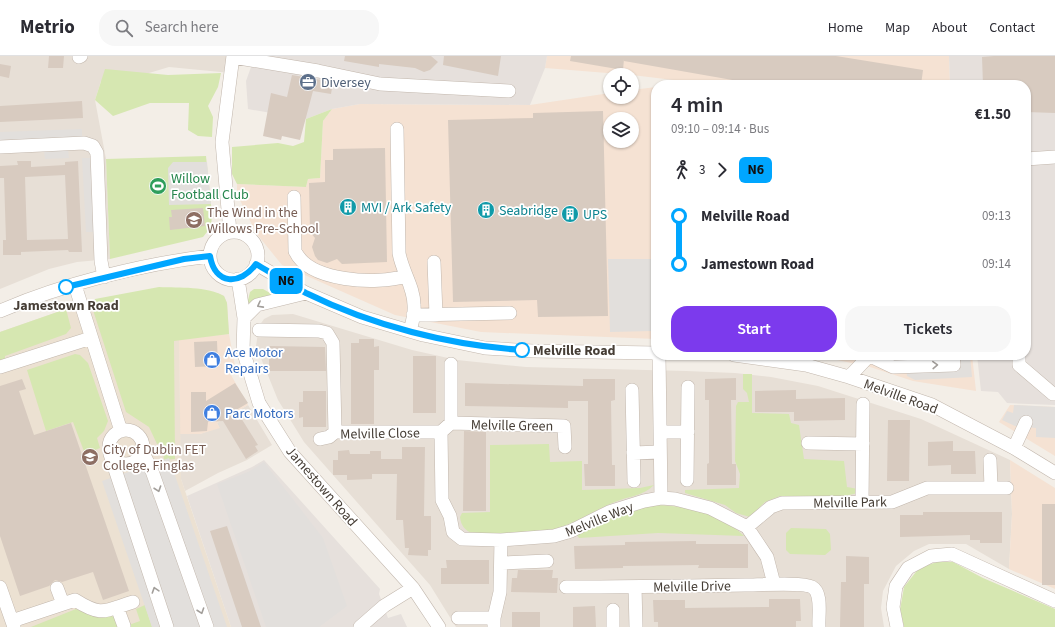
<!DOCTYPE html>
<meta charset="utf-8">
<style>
body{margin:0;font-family:"Source Sans 3",sans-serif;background:#f7f7f7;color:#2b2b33;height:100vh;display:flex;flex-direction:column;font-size:15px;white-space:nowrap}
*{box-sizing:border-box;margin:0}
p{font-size:13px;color:#7c7c81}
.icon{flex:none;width:22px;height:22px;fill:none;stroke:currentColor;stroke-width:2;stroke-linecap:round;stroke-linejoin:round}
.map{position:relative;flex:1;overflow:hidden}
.sheet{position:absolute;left:651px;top:24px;width:380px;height:280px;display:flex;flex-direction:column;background:#fff;border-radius:16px;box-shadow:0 1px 3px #0004}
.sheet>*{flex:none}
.badge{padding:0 8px;border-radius:6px;font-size:14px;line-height:26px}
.buttons{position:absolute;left:603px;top:12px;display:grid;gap:8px}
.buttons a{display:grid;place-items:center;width:36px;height:36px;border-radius:50%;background:#fff;box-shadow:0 1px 3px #0004;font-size:20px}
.map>.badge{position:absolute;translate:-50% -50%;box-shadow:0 0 0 2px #fff}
.legs{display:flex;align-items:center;gap:6px;height:44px;padding:0 20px;font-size:13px}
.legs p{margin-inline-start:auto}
.head{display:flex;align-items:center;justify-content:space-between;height:68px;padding:0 20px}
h1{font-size:22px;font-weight:600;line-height:30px}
.primary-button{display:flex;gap:8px;margin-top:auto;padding:8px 20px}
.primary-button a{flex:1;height:46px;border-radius:16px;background:#7c3aed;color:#fff;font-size:16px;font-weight:600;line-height:46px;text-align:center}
.primary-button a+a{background:#f7f7f7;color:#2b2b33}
ul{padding:0 20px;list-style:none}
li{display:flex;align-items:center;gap:14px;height:48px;font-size:15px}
li i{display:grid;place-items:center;width:6px;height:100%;margin:0 5px;background:currentColor}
li i::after{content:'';width:10px;height:10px;margin:-5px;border:3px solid;border-radius:50%;background:#fff}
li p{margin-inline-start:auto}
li:first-child i{background:linear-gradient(#0000 50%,currentColor 0)}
li:last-child i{background:linear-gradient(currentColor 50%,#0000 0)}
header{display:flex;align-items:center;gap:24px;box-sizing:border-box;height:56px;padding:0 20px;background:#fff;border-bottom:1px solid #e1e1e2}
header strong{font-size:19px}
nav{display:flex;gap:22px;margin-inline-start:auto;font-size:14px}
.search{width:280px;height:36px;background:#f7f7f7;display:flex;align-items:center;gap:10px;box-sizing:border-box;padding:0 14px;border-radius:16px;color:#7c7c81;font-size:15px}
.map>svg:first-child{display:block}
</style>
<header>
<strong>Metrio</strong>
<div class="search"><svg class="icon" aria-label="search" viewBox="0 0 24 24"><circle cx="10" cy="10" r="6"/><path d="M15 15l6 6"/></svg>Search here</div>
<nav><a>Home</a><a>Map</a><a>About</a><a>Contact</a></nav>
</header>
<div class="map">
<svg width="1055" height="571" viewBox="0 0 1055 571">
<rect width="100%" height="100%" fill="#f3eee7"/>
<path fill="#e7dfd6" d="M0,0h233l-2,17 -62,-6 -40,12 -28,2 -6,19 11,59 4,100 -33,3 -28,7 -49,20z
M293,258l119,36 45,10 69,7 160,4 49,2 36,4 47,9 103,33 89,41 2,54 -3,55 -43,-25h-37l-15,7 -18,15 -13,25 -2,17 3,19h-428l-26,-42 -126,-143 -26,-42 -22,-54 3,-20 5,-7 8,-4z
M248,349l24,40 -25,15 -29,13 -33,18 -4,-12 -1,-45h20l19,-7 -2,-4z"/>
<path fill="#f5e2d3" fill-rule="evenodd" d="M547,0h402l1,29h-235l-83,-10 -87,-7z
M656,31v252l-175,-7 -86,-17 -113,-50 -26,-32 -19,-39v-10l69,3 2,-8 12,-1 3,-57 9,-12 28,-5 170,1 80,-12v4h22v-7zM610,63h22v22h-22z
M229,278l6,32 -4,9 17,30 -31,18 3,5 -20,6h-20l-1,-95z
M814,299h158l4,36 -63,-10 -43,-14z
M1010,349l45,2v49l-56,-34z
M1010,404l45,28v101l-46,-20 3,-55z"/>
<path fill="#e6e0dc" d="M255,0h292l-2,12 -15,37 -170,-1 -28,5 -26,10 -58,-10 -2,-28z
M949,0h106v349l-48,-2 -9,-11 -17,-1 -4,-36h49v-270h-76z
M264,404l116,129 -1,5 9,24 13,-4 6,13h-176l-44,-131 65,-29z"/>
<path fill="#ece1d2" d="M218,237l6,3 3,7 2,31 -50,5 2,140 50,148h-231v-295l66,-23 46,-8z"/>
<path fill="#d6e7b1" d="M105,13l63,6 53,-2 -3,14 -10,19 5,11 -1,20 -14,-1 -10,-6 1,-27h-39l-37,13 -18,-16z
M332,53l-9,12 -3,57 -12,1 -2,8 -69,-3 -5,-10v-27l46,-4 15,3 11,-4 2,-23z
M206,100l6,58 -1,13 -8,10 -93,22 -4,-100z
M159,231c21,1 47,-1 65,9l3,7 2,31 -55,7 1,118 -11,1 -2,-17 -5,1 -8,-17 -23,-15 -34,-105 3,-8z
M254,233h9l14,8 -30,7 3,-12z
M66,253l5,19 -5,6 -61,22v3l-5,2v-29z
M75,298l5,1 8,8 20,58 -4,10 -7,7 3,10 -15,6 -12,-32 -27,9 -19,-61z
M743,318h9v39l37,1 2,9 8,2 5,34 40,2 3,26 11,2v4l-18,4 -60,-1 -15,6 -15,15 -14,-4 -11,-8 -40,-12v-3l54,-2 1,-14 -5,-13 1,-55 2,-4h11l-2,-9 -4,-4z
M549,388l1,18 32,-1v29l58,-2 14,-3c-11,11 -25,11 -39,17 -21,8 -43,24 -65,28 -24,5 -52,3 -77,4 -8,-4 -12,-8 -13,-17l2,-4 28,-1v-67z
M656,449c31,1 66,8 88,31l-86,-3 -79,5 -4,-6 60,-24z
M791,472l35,1 4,5 1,16 -6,5 -35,-1 -4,-4v-17z
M937,506h16l30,16 72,31v18h-151l-4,-17 4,-23 15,-19z
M145,549l7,22h-29l17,-6 -4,-12z
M76,553l21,8 15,-1 4,3 2,8h-87z"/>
<path fill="#e2dfdc" d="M82,73v8l-82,3v-8z
M68,94l1,8 -24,1 -1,-8z
M82,102h9l3,74h-8z
M173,106h34l4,42 -42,1 -1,-37z
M608,203h46l-2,72 -42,1z
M894,299h76l2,22 -57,3 -8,-4 -2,-17 -11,1z
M1014,349l41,2v31l-19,-1v-9l-21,-2 -13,-6 5,-9 6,2z
M169,402l58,169h-75l-50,-146z
M264,406l59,76 24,68 -28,21h-53l-49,-143 31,-12z"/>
<path fill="#d8cbc0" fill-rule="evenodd" d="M49,0h15l-1,12h-15z
M345,0h86l7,6 -8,8 -6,2 -9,-4 -36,-4v3l-35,-6z
M444,0h57l-3,20 -55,-11z
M571,0h265l87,14 -2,15h-160l-137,-24v-2l-1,11 -53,-9z
M994,0h61v57l-29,-1v-27h-43l-1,-28z
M0,8l11,2 -2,12 -9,-2z
M292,19l41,7 -2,12 -18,-3 -13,49 -18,-4 -1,4 -18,-4 8,-43 16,4z
M82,45l1,17 -83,4v-16z
M603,55l5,205 -70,1 -1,-17 -84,2 -5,-182 85,-2v-5z
M385,92l2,114 -45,2 -5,-5 -10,4 -9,-3 -3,-4 -3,-9 3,-9 -5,-6 -1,-49 16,-1v-22h8v-11z
M17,105h14v6l34,-2v-3l13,-1 4,91h-13l-1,-2 -47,2v3h-18v-15h3l-2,-62h-4v-12l18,-1zM65,119l3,64 -41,1 -2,-63z
M203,152l2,18 -35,4 -1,-13h3l-1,-7z
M359,283h15v8l5,-1v24h-5v54h-23v-81h8z
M217,285l1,25 -23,1 -1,-25z
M269,290l56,1 1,24h-57z
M413,300h23v57h-23z
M736,322v22h-5l1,64h4v21h-29v-21l2,-1v-63h-4v-21z
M22,323l4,10 -7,2 15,44 37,-12 58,168 -26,9 -10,-28 -31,10 -7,-2 -6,6 -29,10 -20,-60v-150z
M583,323h32v21l-4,1 1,64h3v21h-30l-1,-22h4v-63h-20v7l-103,-2v-23l118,3z
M235,327l13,20 -12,7 22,35 -3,1 3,5 -12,8 -23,-38 -15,1 -1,9 -16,1v-40h15v9z
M796,334v9l49,-1v22l-51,1v-9h-39v-21z
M303,335h23v36h-23v-10l-4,1v-16h4z
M888,364h22l-1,61h-22z
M464,375l22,1v79h-23z
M953,385v10h22l1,23h-25v-9l-23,1v-24z
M402,391h23l-1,69h7v34h-3v6l-20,-1 1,-7h-4l-2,-28h-7l1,-46h-25v5l-25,1v-5h-14v-15h5v-9l11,-1 1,4h20v-3h11v8h21z
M1042,448h13v81h-13z
M923,456h79v31h-22v-3h-10v-5l-70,2v-22h23z
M227,470l34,101h-19l-32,-96z
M696,485v3h52v24h-50l1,-3 -76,1v2l-48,1 -1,-23 51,-1v-3z
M846,500l23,1v27h-5v43h-24l1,-45h5z
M446,504h43v24h-48v-16h6z
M518,514h35l-1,8h6l-1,15 -46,-1 1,-14h5z
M769,543h31l1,22h-5v6h-138v-5h-4l-1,-22h32v8l84,-1z
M595,550l1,21h-23v-20z
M512,556h28v15h-28z"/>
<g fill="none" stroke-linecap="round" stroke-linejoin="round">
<g stroke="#c2b7ad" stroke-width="14">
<path id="minor" d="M79,1l2,-1
M233,1l85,14 62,13 129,7
M397,73l2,124c3,18 15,34 15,52 1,9 -2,18 -4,26
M0,91l84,-4 9,3 4,7 4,108 3,16
M1026,103l29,-2
M294,141l1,54c14,31 82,34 111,25
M230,176l-8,-90 11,-86
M210 200a24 24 0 1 1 48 0a24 24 0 1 1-48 0Z
M434,206l2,53
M256,208l50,29 56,24 61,18 62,13 48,3 123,2
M238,223l6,39 -1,32 16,53 31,49 123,136 26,39
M75,229l46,146
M0,255c63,-27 142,-47 210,-55
M413,259l97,-2
M244,262l13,-13 49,-12
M259,274l60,1 8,2 6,10 2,89
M659,299l2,143
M734,299l72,10 43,12 83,28 82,43 41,25
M1019,299v10l34,29h2
M870,300l23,11 61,-2 -1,-10
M0,311l91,-29
M849,321l21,-22
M632,334l2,91
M451,367v-59
M109 391a17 17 0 1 1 34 0a17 17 0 1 1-34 0Z
M441,376l1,68 8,16 3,16 9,7 39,1 53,-4 17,-5 38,-19 35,-11 17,-3 14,1 35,9 37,19 20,30 7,27
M441,376l10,-9 113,3 1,21
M661,376h27
M320,383l9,-2 6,-5h106
M808,387l55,1
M1014,392l12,-26
M143,397l9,18 55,156
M633,397l27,-1
M110,398l57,173
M990,404l1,28
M687,424l1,-93
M862,446l1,-98
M747,471l24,-20 11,-4 110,-1 35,-14h80
M502,507l45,-2
M0,531l14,40
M566,531c60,0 120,-1 179,-2 13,0 58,-3 67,2 11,6 6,29 7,40
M635,531l1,40
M57,532l6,16
M117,551l7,19
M613,554v17
M458,562h36
M12,565l63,-21c27,17 29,11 58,2
M360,571l24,-21 29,-18
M494,571v-9l6,-26 1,-52
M897,571l-4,-20 3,-21 12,-18 23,-12 21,-2 103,47"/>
</g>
<use href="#minor" stroke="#fff" stroke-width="13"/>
</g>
<defs><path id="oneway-chevron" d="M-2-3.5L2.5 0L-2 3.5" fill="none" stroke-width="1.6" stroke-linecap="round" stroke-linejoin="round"/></defs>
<g stroke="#a29e9a">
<use href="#oneway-chevron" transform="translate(260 249) rotate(152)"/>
<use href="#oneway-chevron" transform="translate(935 309) rotate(-2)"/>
<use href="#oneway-chevron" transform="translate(158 433) rotate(71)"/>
<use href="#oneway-chevron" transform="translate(155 534) rotate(-108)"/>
<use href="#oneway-chevron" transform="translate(201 555) rotate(71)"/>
</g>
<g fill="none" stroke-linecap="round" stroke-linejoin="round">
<g stroke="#fff" stroke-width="9">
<path id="line-1" d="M66,231l118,-28 26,-3c5,29 30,30 46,8 17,10 33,20 50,29 67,33 143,52 216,57"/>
</g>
<use href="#line-1" stroke="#00a6ff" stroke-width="6"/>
</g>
<defs>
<g id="office-disc" transform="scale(0.9)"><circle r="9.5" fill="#5c6f8a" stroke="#fff"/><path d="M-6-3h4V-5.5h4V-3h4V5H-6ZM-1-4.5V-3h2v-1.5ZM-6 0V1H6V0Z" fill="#fff"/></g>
<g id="stadium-disc" transform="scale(0.9)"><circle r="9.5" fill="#2e9e5b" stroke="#fff"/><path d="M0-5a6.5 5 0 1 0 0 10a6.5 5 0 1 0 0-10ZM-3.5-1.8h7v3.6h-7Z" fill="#fff"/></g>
<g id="building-disc" transform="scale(0.9)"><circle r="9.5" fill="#0f9aa8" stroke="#fff"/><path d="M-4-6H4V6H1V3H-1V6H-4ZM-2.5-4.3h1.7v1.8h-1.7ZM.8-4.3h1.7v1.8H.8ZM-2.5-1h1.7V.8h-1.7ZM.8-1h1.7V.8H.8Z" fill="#fff"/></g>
<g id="school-disc" transform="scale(0.9)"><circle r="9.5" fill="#8d6e63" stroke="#fff"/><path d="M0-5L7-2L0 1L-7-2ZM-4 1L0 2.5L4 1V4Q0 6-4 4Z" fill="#fff"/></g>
<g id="shop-disc" transform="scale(0.9)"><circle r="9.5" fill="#3f7fe0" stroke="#fff"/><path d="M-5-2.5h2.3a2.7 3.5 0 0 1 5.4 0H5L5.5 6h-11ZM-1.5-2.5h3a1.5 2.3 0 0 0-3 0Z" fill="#fff"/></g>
<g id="university-disc" transform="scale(0.9)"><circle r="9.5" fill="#8d6e63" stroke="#fff"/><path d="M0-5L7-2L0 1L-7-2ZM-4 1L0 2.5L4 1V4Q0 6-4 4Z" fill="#fff"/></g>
</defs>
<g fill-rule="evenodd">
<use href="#office-disc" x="308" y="26"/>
<use href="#stadium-disc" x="158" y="130"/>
<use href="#building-disc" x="348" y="151"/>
<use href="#building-disc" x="486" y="154"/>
<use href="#building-disc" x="570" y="158"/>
<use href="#school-disc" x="194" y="164"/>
<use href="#shop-disc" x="212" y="304"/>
<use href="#shop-disc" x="212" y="357"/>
<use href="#university-disc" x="90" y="401"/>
</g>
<g fill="#fff" stroke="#00a6ff" stroke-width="2">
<circle cx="66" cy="231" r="7"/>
<circle cx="522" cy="294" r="7"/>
</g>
<g text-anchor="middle" stroke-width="3.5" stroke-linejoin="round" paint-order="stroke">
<g font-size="14" fill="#4e5e75" stroke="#fff" text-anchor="start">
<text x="321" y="31">Diversey</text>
</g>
<g font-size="14" fill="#27864d" stroke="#fff" text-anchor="start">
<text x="171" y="127">Willow<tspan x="171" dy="16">Football Club</tspan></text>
</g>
<g font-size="14" fill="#0d838f" stroke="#fff" text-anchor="start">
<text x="361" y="156">MVI / Ark Safety</text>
<text x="499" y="159">Seabridge</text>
<text x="583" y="163">UPS</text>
</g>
<g font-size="14" fill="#785e54" stroke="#fff" text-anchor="start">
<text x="207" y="161">The Wind in the<tspan x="207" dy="16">Willows Pre-School</tspan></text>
<text x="103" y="398">City of Dublin FET<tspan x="103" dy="16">College, Finglas</tspan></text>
</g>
<g font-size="14" font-weight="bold" fill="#463e36" stroke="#fff">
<text x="66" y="254">Jamestown Road</text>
<text x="533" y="299" text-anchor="start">Melville Road</text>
</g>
<g font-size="14" fill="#366cbe" stroke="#fff" text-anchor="start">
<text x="225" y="301">Ace Motor<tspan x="225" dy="16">Repairs</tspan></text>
<text x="225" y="362">Parc Motors</text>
</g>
<g font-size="14" fill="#463e36" stroke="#fff">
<text transform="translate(901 340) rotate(20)" y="5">Melville Road</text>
<text transform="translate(512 369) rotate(1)" y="5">Melville Green</text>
<text transform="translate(380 377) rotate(-1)" y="5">Melville Close</text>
<text transform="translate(322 430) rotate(49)" y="5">Jamestown Road</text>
<text transform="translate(850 446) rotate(-1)" y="5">Melville Park</text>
<text transform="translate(599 463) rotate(-22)" y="5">Melville Way</text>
<text transform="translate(692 530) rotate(-1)" y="5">Melville Drive</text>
</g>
</g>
</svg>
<div class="buttons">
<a><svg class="icon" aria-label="locate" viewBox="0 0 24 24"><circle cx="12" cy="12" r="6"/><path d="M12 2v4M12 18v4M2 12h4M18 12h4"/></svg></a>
<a><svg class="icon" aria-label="layers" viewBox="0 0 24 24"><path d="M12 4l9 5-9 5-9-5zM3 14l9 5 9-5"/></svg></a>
</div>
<b class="badge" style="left:286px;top:225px;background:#00a6ff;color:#111">N6</b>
<section class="sheet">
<div class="head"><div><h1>4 min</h1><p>09:10 – 09:14 · Bus</p></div><b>€1.50</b></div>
<div class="legs"><svg class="icon" aria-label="walk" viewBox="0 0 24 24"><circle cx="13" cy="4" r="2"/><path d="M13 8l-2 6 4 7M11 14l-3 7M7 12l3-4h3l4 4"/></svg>3<svg class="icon" aria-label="forward" viewBox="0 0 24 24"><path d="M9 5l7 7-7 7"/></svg><b class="badge" style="background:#00a6ff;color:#111">N6</b></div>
<ul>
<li><i style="color:#00a6ff"></i><b>Melville Road</b><p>09:13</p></li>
<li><i style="color:#00a6ff"></i><b>Jamestown Road</b><p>09:14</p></li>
</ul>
<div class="primary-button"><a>Start</a><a>Tickets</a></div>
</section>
</div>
